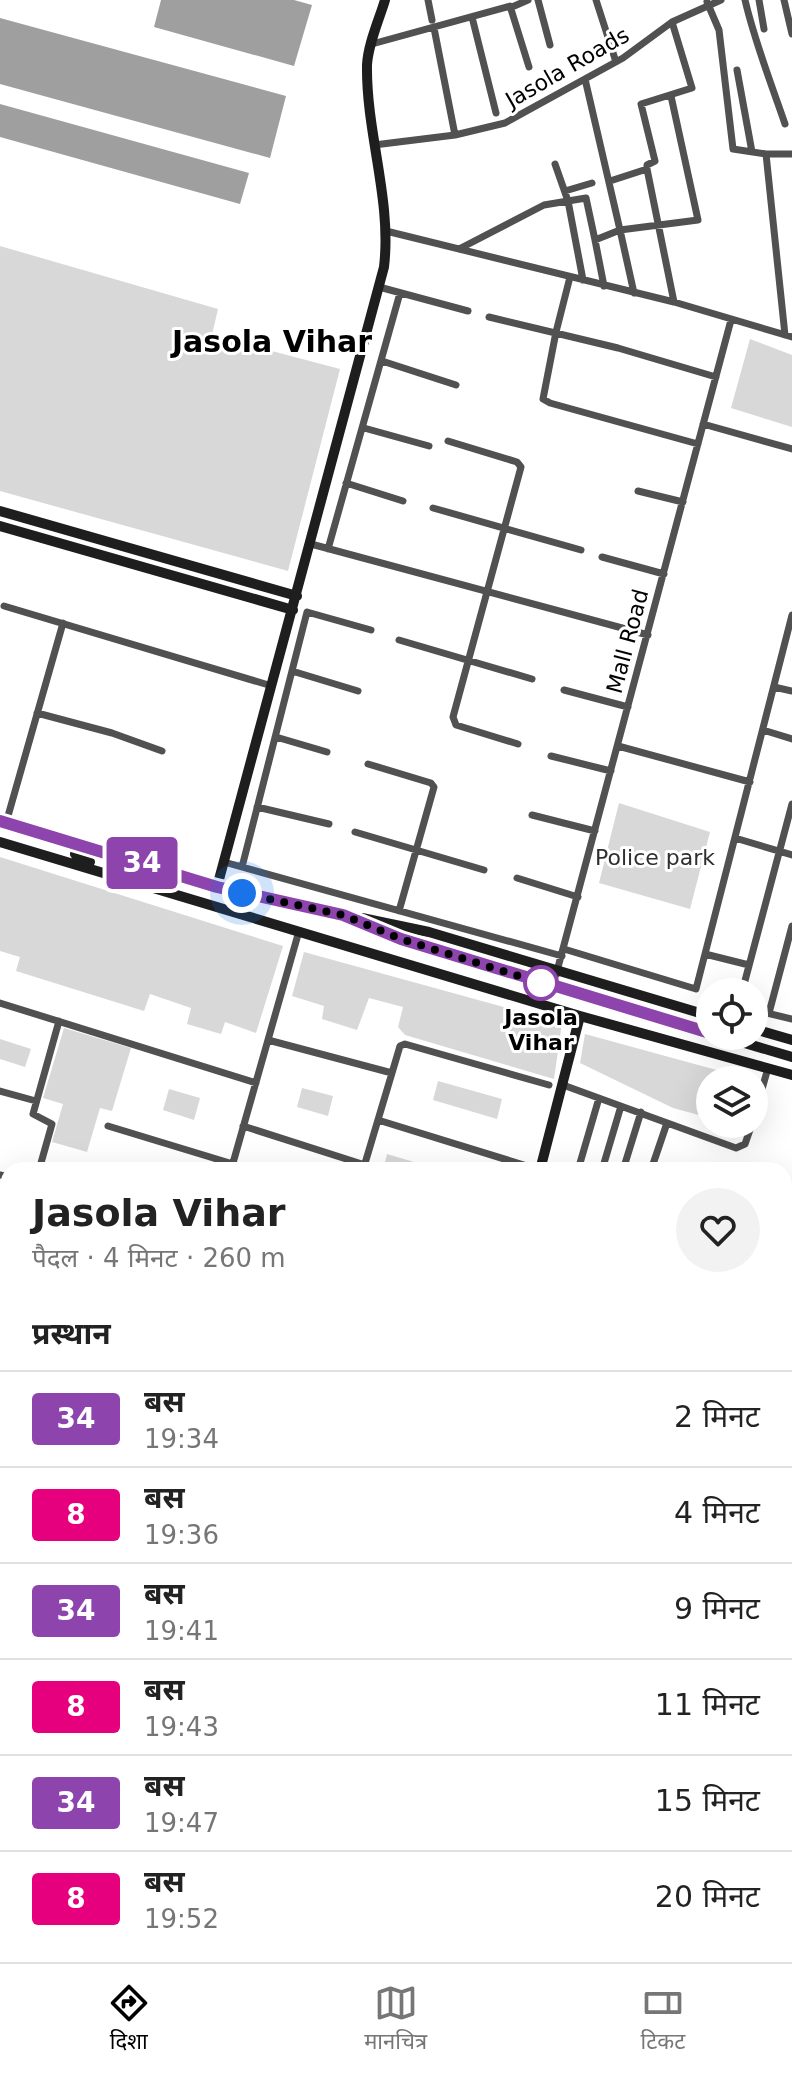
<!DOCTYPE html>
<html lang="hi">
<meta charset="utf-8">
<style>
body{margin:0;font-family:"DejaVu Sans","Noto Sans Devanagari",sans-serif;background:#f2f2f2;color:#222;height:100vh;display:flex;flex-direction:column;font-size:30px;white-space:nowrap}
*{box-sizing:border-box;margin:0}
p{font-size:26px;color:#767676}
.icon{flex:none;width:44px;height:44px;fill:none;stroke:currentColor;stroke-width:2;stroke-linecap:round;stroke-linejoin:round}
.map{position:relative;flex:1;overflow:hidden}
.panel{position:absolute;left:0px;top:1162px;width:792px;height:800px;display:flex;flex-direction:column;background:#fff;border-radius:24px 24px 0 0;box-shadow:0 8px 32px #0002}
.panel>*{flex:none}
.badge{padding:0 16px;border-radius:6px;font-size:28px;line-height:52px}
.controls{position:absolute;left:696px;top:978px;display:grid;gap:16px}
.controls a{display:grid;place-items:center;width:72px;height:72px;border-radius:50%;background:#fff;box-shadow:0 8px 32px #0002;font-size:40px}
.you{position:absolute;width:40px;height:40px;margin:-20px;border:6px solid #fff;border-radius:50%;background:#1a73e8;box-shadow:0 0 0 12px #1a73e833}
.map>.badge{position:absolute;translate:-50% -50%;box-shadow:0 0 0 4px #fff}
h2{padding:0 32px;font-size:30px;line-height:72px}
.round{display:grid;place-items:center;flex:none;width:84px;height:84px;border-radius:42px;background:#f2f2f2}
.headline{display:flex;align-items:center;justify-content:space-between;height:136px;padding:0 32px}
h1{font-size:38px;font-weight:600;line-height:60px}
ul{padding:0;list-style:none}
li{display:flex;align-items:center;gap:24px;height:96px;padding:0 32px;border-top:2px solid #e0e0e0}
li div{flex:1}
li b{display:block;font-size:30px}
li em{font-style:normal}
li .badge{min-width:88px;font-weight:700;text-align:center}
.tabs{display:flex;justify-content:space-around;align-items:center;height:112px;border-top:2px solid #e0e0e0;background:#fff;font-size:22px;color:#767676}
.tabs a{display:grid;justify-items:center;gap:4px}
.tabs .current{color:#000}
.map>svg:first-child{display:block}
</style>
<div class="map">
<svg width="792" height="1962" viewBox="0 0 792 1962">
<rect width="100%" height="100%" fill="#fff"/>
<path fill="#d8d8d8" d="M0,246l218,63 -6,26 128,34 -52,202 -288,-80z
M750,339l42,16v72l-61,-19z
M619,803l91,29 -20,77 -91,-26z
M0,857l283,89 -27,87 -31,-11 -4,12 -34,-10 4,-16 -41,-14 -6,17 -128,-40 4,-14 -20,-6z
M304,952l258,71 -8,56 -149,-44 -7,-8 5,-20 -34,-9 -12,32 -35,-11 2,-13 -32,-10z
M64,1028l67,20 -19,63 -12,-3 -13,44 -35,-10 11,-38 -20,-6z
M585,1034l168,46h-43v38l-37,-10 -93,-45z
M0,1039l31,10 -6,18 -25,-8z
M438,1081l64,18 -5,20 -64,-19z
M302,1088l31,8 -5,20 -31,-9z
M169,1089l31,9 -6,22 -31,-10z
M387,1154l54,16h-58z"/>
<path fill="#9f9f9f" d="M161,0h133l18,5 -18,61 -140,-39z
M0,18l286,78 -16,62 -270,-74z
M0,104l249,69 -9,31 -240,-67z
M792,1539v151l-8,11v-130z
M792,1912v50h-73l12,-8h53v-37z
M602,1954h59l-6,8h-57z"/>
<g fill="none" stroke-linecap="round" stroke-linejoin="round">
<path stroke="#515151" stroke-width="7" d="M428,0l4,20
M538,0l12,45
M596,0l20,62
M745,0c10,43 26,83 40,124
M759,0l5,29
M784,0l8,34
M707,2l12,28 14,119 33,5h26
M512,7l16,-7
M472,17l24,96
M672,22l20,66 -51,16 14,57 -8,4v4l27,133
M434,28l21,107
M372,44l138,-38 19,61
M737,70l15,82
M374,145l81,-10 50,-12 118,-65 49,-36 49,-22
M766,154l19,181
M555,164l13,37 15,79
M610,181l37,-12
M565,191l27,-8
M386,231l288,71 118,35
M595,240l9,46
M459,249l85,-44 42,-7 9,42 25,-10 -35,-151
M570,277l-14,55 -13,67 7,4 148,41
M379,287l89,24
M634,293l-14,-63 78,-10 -27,-124
M489,317l129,31 98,29
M382,361l74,24
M703,424l89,25
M364,428l65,18
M448,441l69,21 4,5 -68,250 3,8 62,19
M346,483l57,18
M638,491l45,11
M433,508l148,42
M311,544l337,91
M328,549l72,-256
M602,557l62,17
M4,606l268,80
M399,640l133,39
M292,671l66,20
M774,687l18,4
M564,690l64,17
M37,713l75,20 50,18
M763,730l29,9
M276,737l51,15
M618,746l132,36
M551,756l60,15
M368,764l63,19 3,4 -35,124
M257,807l72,17
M532,815l63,16
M6,823l57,-200
M355,832l129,38
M735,838l57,17
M224,862l338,94
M242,867l65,-255 64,18
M517,878l61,19
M564,949l132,40 96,-374
M705,954l44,11
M553,986l178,-666
M742,992l50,-188
M0,1003l256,80
M754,1010l38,9
M769,1013l23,-87
M268,1040l124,33 8,-27 5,-2 144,41
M563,1085l173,63 9,-4 7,-20
M0,1091l36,10
M754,1117l14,-49
M378,1120l162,50
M108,1126l125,38
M243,1126l122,39
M39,1170l13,-46 -19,-10 26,-93
M231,1170l68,-239
M363,1170l29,-97
M578,1170l21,-72
M602,1170l19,-64
M623,1170l18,-58
M651,1170l16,-47
M0,1175l8,2
M0,1277l8,3
M0,1309l8,2
M0,1343l8,2
M784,1357l8,-21
M784,1411l8,3
M0,1434h8
M784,1459l8,2
M0,1462l8,1
M0,1498h8
M784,1507l7,3
M0,1531l8,1
M0,1565l8,1
M0,1597h8
M0,1629h8
M0,1660l8,1
M0,1694h8
M6,1788l2,-10
M383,1954l9,8
M505,1954l12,5
M333,1962l7,-8
M427,1962l5,-8
M516,1962l3,-5 12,-3"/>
<path stroke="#1e1e1e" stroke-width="10" d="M0,511l297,85
M0,526l293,84
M0,821l217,66 126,28 58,24 309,94
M0,842l580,174 212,59
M90,862l-12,-4 -3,-4 3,-4 13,2
M217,887l167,-620c8,-67 -18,-134 -17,-202 1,-21 12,-45 18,-65
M362,918l67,14 281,84
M754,1029l38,11
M721,1036l71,21
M540,1170l40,-154
M0,1193l8,2
M0,1830l8,2
M212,1954l1,8"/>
</g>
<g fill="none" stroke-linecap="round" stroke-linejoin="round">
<g stroke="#fff" stroke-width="18">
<path id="line" d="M0,821l217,66 126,28 58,24 309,94"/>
</g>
<use href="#line" stroke="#8e44ad" stroke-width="12"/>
<path stroke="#000" stroke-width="8" stroke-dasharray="0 14.4" d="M242,893l101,22 58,24 140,44"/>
</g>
<circle fill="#fff" stroke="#8e44ad" stroke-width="4" cx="541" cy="983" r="16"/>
<g text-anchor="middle" stroke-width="6" stroke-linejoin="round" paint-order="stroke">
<g font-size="22" fill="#000" stroke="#fff">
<text transform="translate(567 67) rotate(-30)" y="8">Jasola Roads</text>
<text transform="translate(627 641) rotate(-75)" y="8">Mall Road</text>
</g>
<g font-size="22" fill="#2f2f2f" stroke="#fff">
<text x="655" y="865">Police park</text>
</g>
<g font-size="22" font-weight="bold" fill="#000" stroke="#fff">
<text x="541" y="1025">Jasola<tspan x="541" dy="25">Vihar</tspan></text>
</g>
<g font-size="30" font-weight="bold" fill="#000" stroke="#fff">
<text x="272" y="352">Jasola Vihar</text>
</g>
</g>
</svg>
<div class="controls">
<a><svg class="icon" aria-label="locate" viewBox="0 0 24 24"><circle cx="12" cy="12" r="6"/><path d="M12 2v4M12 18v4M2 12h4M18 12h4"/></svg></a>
<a><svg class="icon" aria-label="layers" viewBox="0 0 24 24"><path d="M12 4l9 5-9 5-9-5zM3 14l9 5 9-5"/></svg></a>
</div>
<div class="you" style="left:242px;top:893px"></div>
<b class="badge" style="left:142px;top:863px;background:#8e44ad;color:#fff">34</b>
<section class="panel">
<div class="headline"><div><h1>Jasola Vihar</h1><p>पैदल · 4 मिनट · 260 m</p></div><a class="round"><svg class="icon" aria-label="heart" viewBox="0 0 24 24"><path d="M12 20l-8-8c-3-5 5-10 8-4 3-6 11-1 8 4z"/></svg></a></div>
<h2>प्रस्थान</h2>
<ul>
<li><span class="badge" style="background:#8e44ad;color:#fff">34</span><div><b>बस</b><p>19:34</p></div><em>2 मिनट</em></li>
<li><span class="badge" style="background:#e6007e;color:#fff">8</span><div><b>बस</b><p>19:36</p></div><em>4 मिनट</em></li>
<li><span class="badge" style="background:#8e44ad;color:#fff">34</span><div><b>बस</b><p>19:41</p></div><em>9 मिनट</em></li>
<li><span class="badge" style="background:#e6007e;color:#fff">8</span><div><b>बस</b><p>19:43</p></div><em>11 मिनट</em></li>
<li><span class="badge" style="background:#8e44ad;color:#fff">34</span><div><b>बस</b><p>19:47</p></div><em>15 मिनट</em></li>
<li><span class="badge" style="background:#e6007e;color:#fff">8</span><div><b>बस</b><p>19:52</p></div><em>20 मिनट</em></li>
</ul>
</section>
</div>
<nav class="tabs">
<a class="current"><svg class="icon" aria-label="directions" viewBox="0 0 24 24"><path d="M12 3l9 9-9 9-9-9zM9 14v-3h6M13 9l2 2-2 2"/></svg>दिशा</a>
<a><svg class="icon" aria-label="map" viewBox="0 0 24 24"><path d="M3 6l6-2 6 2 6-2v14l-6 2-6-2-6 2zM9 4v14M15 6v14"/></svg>मानचित्र</a>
<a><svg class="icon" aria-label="tickets" viewBox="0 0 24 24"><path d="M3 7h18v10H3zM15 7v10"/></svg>टिकट</a>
</nav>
